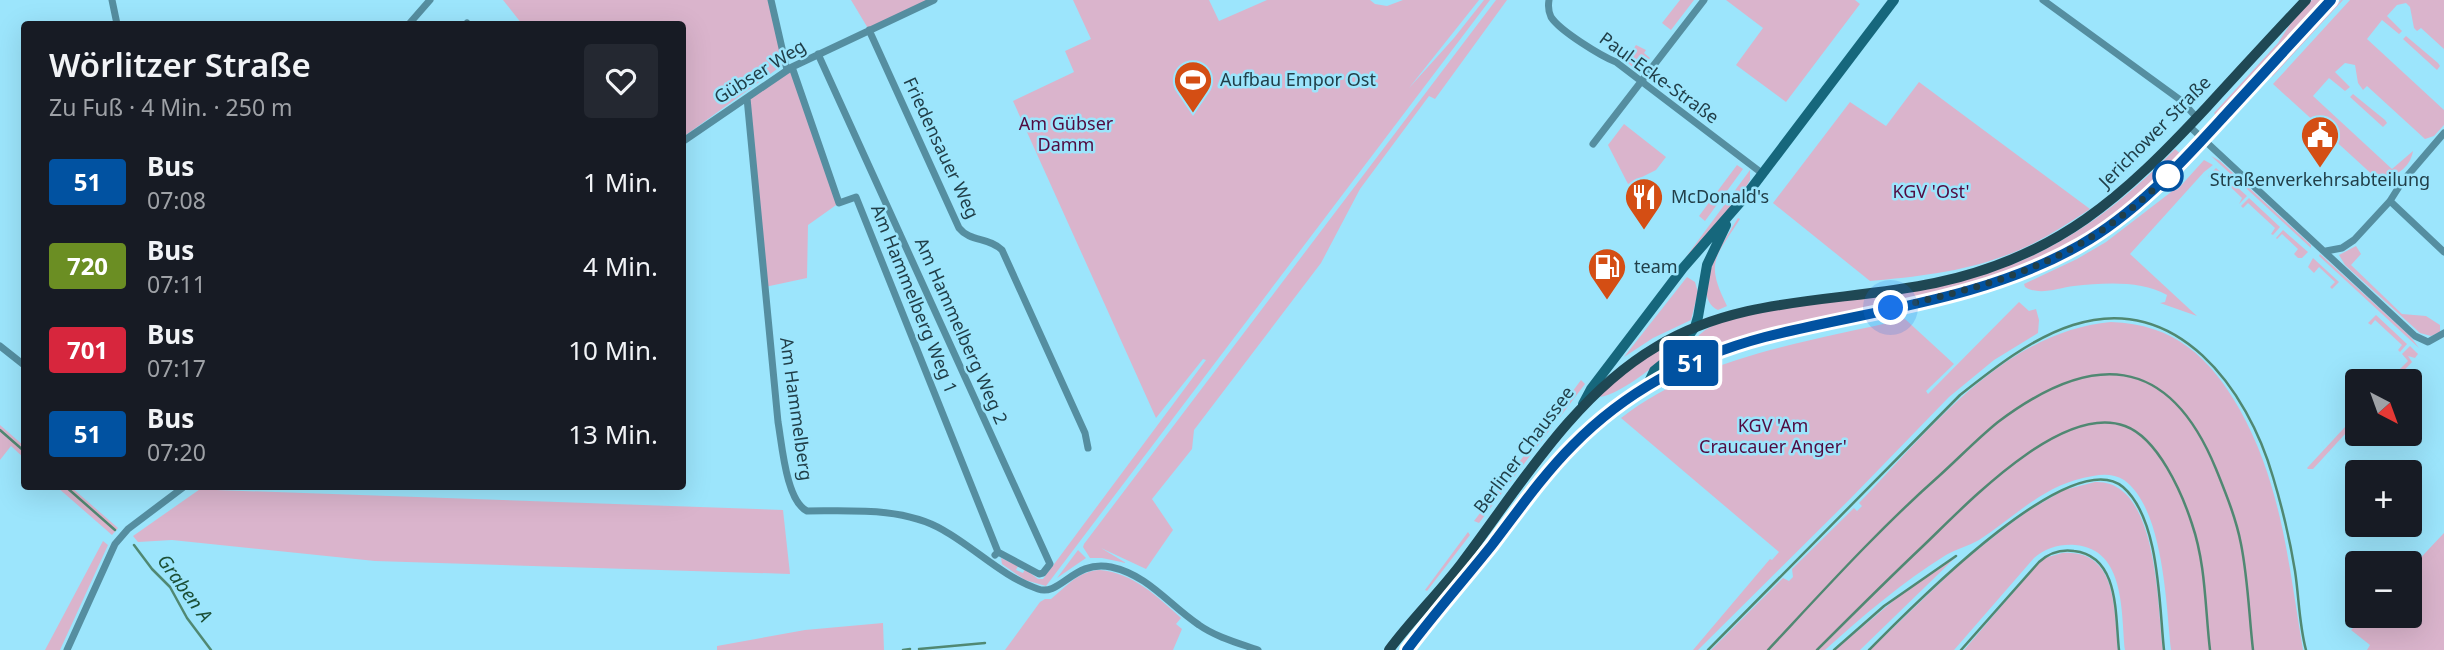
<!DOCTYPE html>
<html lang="de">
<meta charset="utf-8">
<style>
body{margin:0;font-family:"Noto Sans",sans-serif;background:#242831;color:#f1f3f6;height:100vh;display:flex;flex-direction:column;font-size:26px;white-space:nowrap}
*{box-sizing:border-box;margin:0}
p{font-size:23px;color:#9ea1a6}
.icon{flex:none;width:38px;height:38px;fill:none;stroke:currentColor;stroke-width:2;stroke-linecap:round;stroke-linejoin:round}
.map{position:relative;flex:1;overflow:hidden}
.drawer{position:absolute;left:21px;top:21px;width:665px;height:469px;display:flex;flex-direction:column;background:#171b24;border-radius:7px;box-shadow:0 7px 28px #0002}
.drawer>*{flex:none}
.badge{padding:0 14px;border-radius:5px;font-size:24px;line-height:46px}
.needle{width:46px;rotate:139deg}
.controls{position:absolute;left:2345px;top:369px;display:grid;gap:14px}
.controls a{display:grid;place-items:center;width:77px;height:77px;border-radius:7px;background:#171b24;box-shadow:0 7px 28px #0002;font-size:35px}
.you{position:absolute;width:35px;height:35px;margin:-18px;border:5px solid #fff;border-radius:50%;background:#1a73e8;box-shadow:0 0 0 10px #1a73e833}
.map>.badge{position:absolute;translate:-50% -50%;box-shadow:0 0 0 4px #fff}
.round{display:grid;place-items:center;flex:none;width:74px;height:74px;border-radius:7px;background:#242831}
.overview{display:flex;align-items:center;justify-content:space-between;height:119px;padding:0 28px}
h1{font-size:33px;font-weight:600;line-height:52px}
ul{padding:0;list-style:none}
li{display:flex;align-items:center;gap:21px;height:84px;padding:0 28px}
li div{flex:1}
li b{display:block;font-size:26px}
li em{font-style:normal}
li .badge{min-width:77px;font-weight:700;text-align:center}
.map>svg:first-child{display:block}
</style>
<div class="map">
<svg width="2444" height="650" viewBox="0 0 2444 650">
<rect width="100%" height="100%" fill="#9ce5fc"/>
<path fill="#dab4cc" d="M503,0h265l16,64 -101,73 -1,-113h-160z
M851,0h83l-65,30z
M1073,0h136l10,21 48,-21h103l5,4 12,2 16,-6h76l-70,88 45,-50 30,-38h6l-444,586 -21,-6 -23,-16 -1,-6 17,8 -2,4 7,3 2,-4 13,10h5l163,-219 -3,-1 -47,59 -143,-317 61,-29 -9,-21 26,-12z
M1496,0h11l-72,99 -6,-3 -69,93 -39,74 -127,167 -2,19 -40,50 21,31 -27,39 -45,-21 25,15 -24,-5h-12l-7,-11 1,-3z
M1680,0h14l-23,30 -9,-7z
M1726,0h129l5,4 -74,98 -50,-37 27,-37z
M2312,0h13l-108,116 -3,-3 64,-70 13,-20z
M2341,0h2l-71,77v-3z
M2350,0h94v49l-23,-21 -4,3 -3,-3 -4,-21 -4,-4 -9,2 -10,11 15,15 -3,3 -17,-14 -15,19 77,71v15l-10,11 -9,3 -58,-53 -4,4 -5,-7 -3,-18 -10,-2 -10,9 15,15 -5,4 -16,-13 -16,18 79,73 21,-18c-3,18 -20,28 -37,27l-103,-94z
M2406,36l32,27 2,3 -3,4 -34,-31z
M1636,45l10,5 -2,3 6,5 -11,15 -11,-10v-6z
M792,67l47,136 -31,22 -1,53 -42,9 -18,-189z
M1919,82l171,127c-27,18 -55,36 -86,47 -42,16 -90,21 -134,25l-97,-78 77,-101 36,24z
M2353,94l32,26 2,3 -4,4 -33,-30z
M1624,124l42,33 -10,13 -28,14 -20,-39z
M2175,149l7,6c-68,69 -128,106 -221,133l-240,57 -51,21c15,-12 24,-31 42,-40 35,-18 105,-22 146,-27 139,-16 219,-49 317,-150z
M2211,156l9,5 91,84v3z
M2204,160l9,5 -9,7 -74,82 67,62 -37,-13 5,-1 2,-7c-26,-15 -64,-12 -93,-9 -16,2 -35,10 -49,1l-1,-3 53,-25 29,-17 69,-53 2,1z
M1737,165l6,4 -38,52 -6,-5z
M2216,168l31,28 -8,8 3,-6 -27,-26 -6,5 -1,-1z
M1750,170v10l-3,5 -37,49 -24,23z
M2249,198l31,29 -7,8 -2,-1 4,-6 -27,-25 -5,5 -2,-2z
M1738,218l2,1c-25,39 -35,43 -13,87l-9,4c-31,-15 9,-74 20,-92z
M2283,230l25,22 -6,6h-4l-4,-4 4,-5 -16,-15 -5,5 -1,-1z
M2356,246l5,8 -10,11 51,49 24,2 14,9v7l-9,4 -11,-3 -75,-68 -6,-10z
M2320,254l90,82 9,12 -100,-92z
M2313,258l26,24 -7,7 -2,-2 5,-5 -16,-15 -5,6 -6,-6z
M1687,277l8,5 3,10 -7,28 -38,18 -29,19z
M2019,302l10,9 7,-2 3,11 -1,13 -44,27 -45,37 -99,102 -152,151h-5l77,-91 2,1 7,-8 -158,-134c80,-62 187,-76 284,-99l49,45 -28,27 2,3z
M2376,315l31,29 -7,8 -2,-2 4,-5 -27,-25 -4,5 -3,-2z
M2111,322c63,2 99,35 129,88 42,75 49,157 63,240h-132c-5,-45 -7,-141 -47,-170 -10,-6 -20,-6 -31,-4 -49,8 -74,38 -114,64 -10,6 -23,9 -33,15 -44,27 -83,61 -121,95h-114l72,-72 6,3 4,-4 -1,-8 62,-61 3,3 5,-5 -3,-3c70,-72 144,-171 252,-181z
M1677,341c-9,18 -58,54 -77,56 14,-22 54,-44 77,-56z
M2410,346l8,8 -3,4 -7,-2 4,6 -18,19h-6l20,-20 -6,-7z
M1581,380l4,4 -25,33 -5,-2z
M2357,414v7l-44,48h-5l-1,-1z
M1549,423l3,4 -73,96 -5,-2z
M0,425l24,21v12l-13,-12 -11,14z
M2095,482c64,-3 62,126 68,168h-38c-4,-36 1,-101 -50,-105 -16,-1 -29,3 -41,13l-80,92h-84l92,-88 48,-38 21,-15 33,-19z
M57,487h14l47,41 -6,7z
M203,487h9l4,3 567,20 7,64 -415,-13 -203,-21 -34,2 -5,-6z
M1468,532l2,3 -43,56 -2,-1z
M2444,533v117h-77l3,-5 -19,-15 14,-14h45v-47z
M103,541l5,4 -48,105h-15z
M1078,550l8,8 -29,20z
M2062,553c56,-4 52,57 56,97h-154l72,-84 9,-8z
M1958,555l-98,95h-25l69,-58z
M1100,570c33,3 57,26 81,48l-5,6 6,5 -9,21h-168l35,-48 5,-3h6c16,-13 27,-28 49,-29z
M883,623l1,27h-167v-4l88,-16z"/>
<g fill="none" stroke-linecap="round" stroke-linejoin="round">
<path stroke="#508872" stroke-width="2.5" d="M0,430l24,21
M65,486l50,44
M134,545l18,24 18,18 17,31 24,32
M919,649l66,-6
M903,650l7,-1
M1708,650l252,-255c34,-27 72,-57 113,-70 104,-34 175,65 200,152 9,30 17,63 22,94 4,26 4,53 11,79
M1768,650c56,-60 110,-120 171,-174 20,-18 38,-37 59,-54 93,-70 170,-70 218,47 10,25 20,49 25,75 7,35 8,71 12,106
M1817,650c35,-35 70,-70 106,-104 41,-39 138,-144 202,-120 33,12 57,67 67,98 14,41 13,84 18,126
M1834,650l50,-44 72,-50
M1869,650c36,-36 201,-208 254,-163 37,32 36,118 41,163
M1961,650l78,-88c10,-9 21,-13 35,-11 46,5 41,65 45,99"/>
<path stroke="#558ea0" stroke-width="7" d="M112,0l5,24
M771,0l16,70
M1549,0c-1,6 -1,11 2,17 9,14 50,39 65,45l147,112
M2043,0l136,99
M467,23l1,1
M409,24l21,-24
M869,30l90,198c11,14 30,9 43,22l83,183 3,15
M818,54l232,510 -7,9 -4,1 -41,-22
M792,67l47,136 17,-6 142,355 -3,3
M747,98l31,324c4,22 8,79 29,89 44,0 97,-4 136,19 32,18 60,47 95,59 22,8 36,-30 73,-22 37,8 58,38 88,58 17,12 39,18 59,25
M2188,108l9,10
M2189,126l226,210 13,6 16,-9
M682,142l110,-75 142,-67
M1593,144l111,-144
M2390,201l54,51
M2326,251l16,-3 12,-8 36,-39 12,-19 42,-49
M0,346l24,19
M67,650l48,-106 13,-15 57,-43"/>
<path stroke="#16677c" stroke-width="10" d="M1647,386l7,-15 21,-17 20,-27 3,-10 9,-52 19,-40
M1583,404l8,-15 92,-121 61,-70 150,-198"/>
<path stroke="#1f4854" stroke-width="10" d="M1389,650c22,-30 49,-56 72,-86 57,-75 112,-168 195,-217 85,-52 184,-44 279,-64 123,-26 188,-86 271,-175 33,-36 66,-72 100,-108
M1407,650l148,-186 32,-33 30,-25 56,-35 55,-23 52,-14 198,-46 51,-18 49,-24 48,-33 40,-36 165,-177"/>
</g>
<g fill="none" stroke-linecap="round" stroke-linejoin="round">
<g stroke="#fff" stroke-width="16">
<path id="line" d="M1407,650c27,-36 57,-70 85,-105 26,-34 51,-70 81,-100 53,-54 120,-89 192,-108 106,-27 219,-37 315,-92 58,-33 103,-84 148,-133 34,-37 69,-75 103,-112"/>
</g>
<use href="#line" stroke="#0152a1" stroke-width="10"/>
<path stroke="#213f49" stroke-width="7" stroke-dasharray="0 12.6" d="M1891,308c116,-26 189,-47 277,-132"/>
</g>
<defs>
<g id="stadium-pin" transform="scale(2.0125)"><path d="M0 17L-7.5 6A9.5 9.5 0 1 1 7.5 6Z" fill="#d44e14" stroke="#9ce5fc"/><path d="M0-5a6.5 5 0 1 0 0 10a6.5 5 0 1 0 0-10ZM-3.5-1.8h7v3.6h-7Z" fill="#fff"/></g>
<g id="civic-pin" transform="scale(2.0125)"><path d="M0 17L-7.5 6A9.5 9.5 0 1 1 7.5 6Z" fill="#d44e14" stroke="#9ce5fc"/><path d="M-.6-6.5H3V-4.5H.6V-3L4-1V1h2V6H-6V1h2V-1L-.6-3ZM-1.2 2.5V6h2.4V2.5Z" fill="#fff"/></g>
<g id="restaurant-pin" transform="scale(2.0125)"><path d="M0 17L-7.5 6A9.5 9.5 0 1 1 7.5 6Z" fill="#d44e14" stroke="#9ce5fc"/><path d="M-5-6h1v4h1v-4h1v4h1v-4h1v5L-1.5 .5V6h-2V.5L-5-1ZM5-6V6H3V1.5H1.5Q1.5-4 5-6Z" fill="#fff"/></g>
<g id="fuel-pin" transform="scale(2.0125)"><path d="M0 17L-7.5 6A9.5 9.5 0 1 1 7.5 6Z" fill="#d44e14" stroke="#9ce5fc"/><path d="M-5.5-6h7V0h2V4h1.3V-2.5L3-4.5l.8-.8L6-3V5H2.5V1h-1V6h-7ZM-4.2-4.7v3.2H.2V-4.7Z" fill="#fff"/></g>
</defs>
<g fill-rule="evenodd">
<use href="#stadium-pin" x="1193" y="80"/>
<use href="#civic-pin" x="2320" y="135"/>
<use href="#restaurant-pin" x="1644" y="197"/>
<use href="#fuel-pin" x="1607" y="267"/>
</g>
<circle fill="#fff" stroke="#0152a1" stroke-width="3.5" cx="2168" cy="176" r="14"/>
<g text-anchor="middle" stroke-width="5" stroke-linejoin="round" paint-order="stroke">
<g font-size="18" fill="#213f49" stroke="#9ce5fc">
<text transform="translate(760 72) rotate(-32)" y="6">Gübser Weg</text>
<text transform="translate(1659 78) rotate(36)" y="6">Paul-Ecke-Straße</text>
<text transform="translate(2155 132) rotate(-45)" y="6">Jerichower Straße</text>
<text transform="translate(941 148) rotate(65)" y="6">Friedensauer Weg</text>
<text transform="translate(914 299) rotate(68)" y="6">Am Hammelberg Weg 1</text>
<text transform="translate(961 331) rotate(66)" y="6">Am Hammelberg Weg 2</text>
<text transform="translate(796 409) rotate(82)" y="6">Am Hammelberg</text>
<text transform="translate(1524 450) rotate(-53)" y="6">Berliner Chaussee</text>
</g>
<g font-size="18" fill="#213f49" stroke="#9ce5fc" text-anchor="start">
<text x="1220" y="86">Aufbau Empor Ost</text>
<text x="2320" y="186" text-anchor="middle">Straßenverkehrsabteilung</text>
<text x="1671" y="203">McDonald's</text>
<text x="1634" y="273">team</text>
</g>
<g font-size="18" fill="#510b40" stroke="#9ce5fc">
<text x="1066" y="130">Am Gübser<tspan x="1066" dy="21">Damm</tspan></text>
<text x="1931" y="198">KGV 'Ost'</text>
<text x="1773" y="432">KGV 'Am<tspan x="1773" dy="21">Craucauer Anger'</tspan></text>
</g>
<g font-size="19" font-style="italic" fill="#1c5037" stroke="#9ce5fc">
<text transform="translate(185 588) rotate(54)" y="7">Graben A</text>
</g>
</g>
</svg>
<div class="controls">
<a><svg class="needle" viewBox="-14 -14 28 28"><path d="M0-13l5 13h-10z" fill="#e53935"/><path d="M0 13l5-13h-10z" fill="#9ea1a6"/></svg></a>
<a>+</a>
<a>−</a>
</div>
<div class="you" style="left:1891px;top:308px"></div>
<b class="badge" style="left:1691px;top:363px;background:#0152a1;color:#fff">51</b>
<section class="drawer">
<div class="overview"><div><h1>Wörlitzer Straße</h1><p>Zu Fuß · 4 Min. · 250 m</p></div><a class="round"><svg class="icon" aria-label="heart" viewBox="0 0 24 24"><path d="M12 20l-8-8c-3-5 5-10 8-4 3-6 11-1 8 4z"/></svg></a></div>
<ul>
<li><span class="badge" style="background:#0152a1;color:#fff">51</span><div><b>Bus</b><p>07:08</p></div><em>1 Min.</em></li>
<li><span class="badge" style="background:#6b8e23;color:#fff">720</span><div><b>Bus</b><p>07:11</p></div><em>4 Min.</em></li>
<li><span class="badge" style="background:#d7263d;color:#fff">701</span><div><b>Bus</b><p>07:17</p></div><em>10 Min.</em></li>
<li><span class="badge" style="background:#0152a1;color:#fff">51</span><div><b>Bus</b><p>07:20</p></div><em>13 Min.</em></li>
</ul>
</section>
</div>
